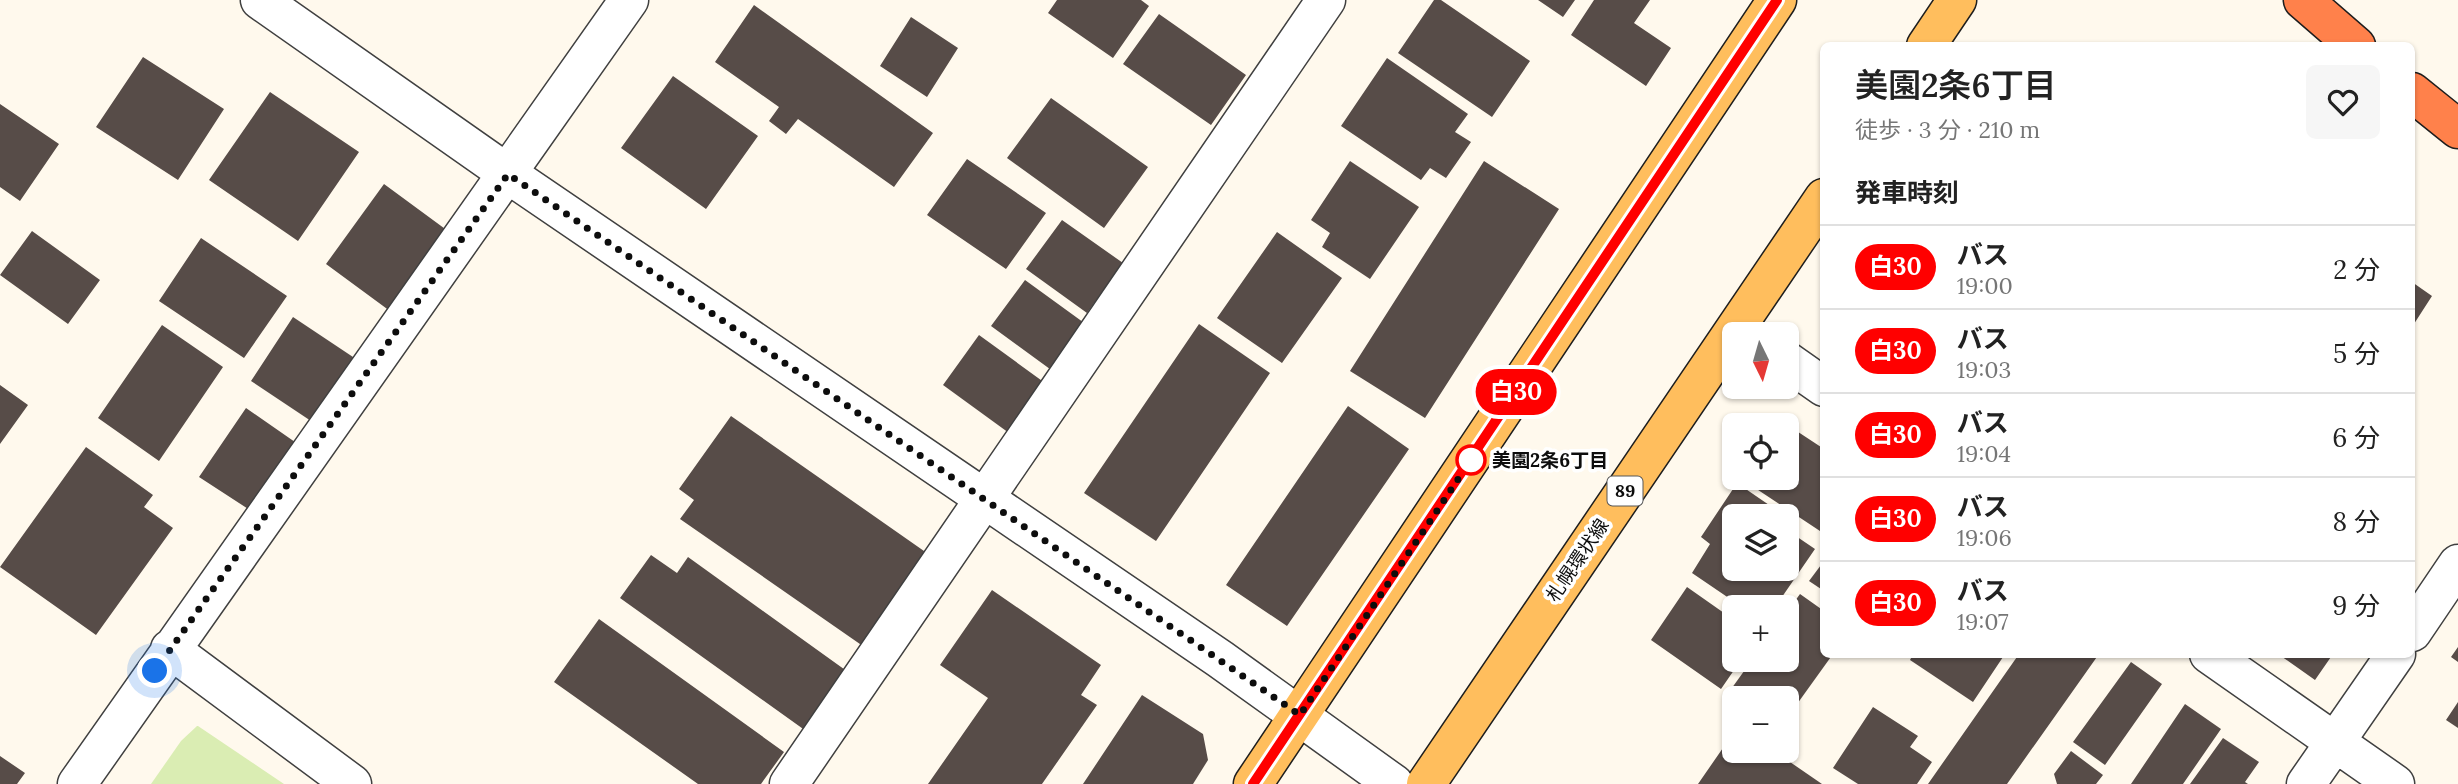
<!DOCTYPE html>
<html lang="ja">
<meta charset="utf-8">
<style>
body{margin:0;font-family:Lora,"Noto Sans JP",serif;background:#f6f6f6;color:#222;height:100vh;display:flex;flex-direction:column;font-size:26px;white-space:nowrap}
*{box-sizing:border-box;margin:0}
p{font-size:23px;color:#767676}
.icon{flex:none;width:38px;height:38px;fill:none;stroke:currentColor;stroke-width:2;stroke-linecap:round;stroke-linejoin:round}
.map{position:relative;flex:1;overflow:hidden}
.panel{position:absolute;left:1820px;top:42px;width:595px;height:616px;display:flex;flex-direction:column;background:#fff;border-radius:10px;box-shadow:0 2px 5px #0004}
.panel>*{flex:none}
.badge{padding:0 14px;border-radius:23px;font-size:24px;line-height:46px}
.needle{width:46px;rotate:175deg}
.buttons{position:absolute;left:1722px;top:322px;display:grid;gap:14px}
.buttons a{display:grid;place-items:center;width:77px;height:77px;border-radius:10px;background:#fff;box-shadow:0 2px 5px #0004;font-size:35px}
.you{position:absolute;width:35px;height:35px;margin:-18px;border:5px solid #fff;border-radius:50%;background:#1a73e8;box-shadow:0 0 0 10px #1a73e833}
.map>.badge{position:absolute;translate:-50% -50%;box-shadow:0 0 0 4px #fff}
h2{padding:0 35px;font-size:26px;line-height:63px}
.round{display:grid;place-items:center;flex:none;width:74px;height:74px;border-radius:10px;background:#f6f6f6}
.summary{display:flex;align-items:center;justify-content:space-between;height:119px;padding:0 35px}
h1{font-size:33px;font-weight:600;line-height:52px}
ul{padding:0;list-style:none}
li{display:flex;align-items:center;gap:21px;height:84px;padding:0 35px;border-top:2px solid #e0e0e0}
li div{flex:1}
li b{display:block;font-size:26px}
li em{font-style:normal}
li .badge{min-width:77px;font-weight:700;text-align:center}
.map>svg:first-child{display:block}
</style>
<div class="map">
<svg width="2458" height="784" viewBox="0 0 2458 784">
<rect width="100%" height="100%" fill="#fff9ed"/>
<path fill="#daedb3" d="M197,726h1l86,58h-133l30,-43z"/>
<path fill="#574c48" d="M1057,0h84l8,6 -36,52 -65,-45z
M1434,0h7l89,61 -38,56 -94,-64z
M1538,0h37l-12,17z
M1594,0h56l-16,23 37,25 -25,38 -75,-51z
M754,5l179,128 -39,54 -96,-68 -12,15 -17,-13 10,-14 -64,-45z
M1159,14l87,61 -35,50 -88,-61z
M911,17l47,31 -31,49 -47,-31z
M143,57l81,52 -46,71 -82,-53z
M1387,58l81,56 -13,18 16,10 -25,36 -16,-10 -9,12 -80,-54z
M673,76l85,60 -52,73 -85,-61z
M270,92l89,60 -61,89 -89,-61z
M1051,98l97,69 -44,61 -97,-70z
M0,104l59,40 -39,57 -20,-14z
M967,159l79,54 -40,56 -79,-54z
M1350,161l69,46 -49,72 -48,-32 8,-14 -19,-13z
M1484,161l75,48 -134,209 -75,-47z
M384,184l68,50 -58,80 -68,-50z
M1062,220l61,43 -36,50 -61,-44z
M32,231l68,49 -32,44 -68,-49z
M1277,232l65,46 -60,85 -65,-45z
M201,238l86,58 -43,62 -85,-57z
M1025,280l62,45 -33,47 -63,-46z
M2412,282l20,14 -20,31z
M293,317l72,48 -42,64 -72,-48z
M1199,324l71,49 -114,168 -72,-48z
M162,325l61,42 -64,94 -61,-43z
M979,335l66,48 -36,50 -66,-48z
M0,385l28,20 -28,39z
M1348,406l61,43 -122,177 -61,-41z
M246,408l59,41 -46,67 -60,-39z
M731,416l203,142 -64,93 -190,-132 14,-19 -15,-11z
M1777,418l47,31v77l-4,5 -80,-53h47v-53h-16z
M86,447l67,48 -9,12 29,21 -77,107 -96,-68z
M1737,483l35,24 -7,9h-31v53h53v-39l28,19 -40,58h-33l-50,-34 18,-29 -9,-7z
M651,555l26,18 11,-16 160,115 -42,59 -186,-133z
M1824,561v30l-15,-10z
M1687,587l47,33v40h7l-20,29 -70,-49z
M992,590l109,75 -20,30 16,10 -55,79h-114l60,-86 -48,-33z
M1800,594l24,17v43h9l-46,64v-20h-49l-9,-6 23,-32h35v-48z
M599,619l185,133 -23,32h-63l-144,-102z
M2458,647v15l-7,-5z
M1913,654h92l-32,48 -63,-42z
M2019,654h80l-92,130h-79z
M2278,654h55l-18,26z
M2131,662l31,22 -57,81 -32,-23z
M1142,695l61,39 5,26 -15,24h-110z
M2458,702v26l-12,-8z
M2185,704l36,25 -38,55h-52z
M1873,707l45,29 -8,11 22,15 -15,22h-59l-25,-16z
M1734,732v19h40l48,33h-124z
M2223,738l36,24 -14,20 3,2h-58z
M2071,751l32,24 -7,9h-39l-3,-10z
M0,756l25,17 -8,11h-17z"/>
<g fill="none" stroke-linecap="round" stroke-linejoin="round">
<g stroke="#404040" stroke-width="41">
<path id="minor" d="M260,0l248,174 712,485 174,125
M1787,361l37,26
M2412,632l46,-68
M170,649l182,135
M2209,654l186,130
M77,784l552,-784
M789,784l537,-784
M2306,784l90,-130"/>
</g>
<g stroke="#1e1e1e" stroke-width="41">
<path id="major" d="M1926,46l31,-46
M1253,784l524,-784
M1426,784l398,-586"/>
</g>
<g stroke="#1e1e1e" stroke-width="41">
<path id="highway" d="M2303,0l53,46
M2412,92l46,37"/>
</g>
<use href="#minor" stroke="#fff" stroke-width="38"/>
<use href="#major" stroke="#ffbe5d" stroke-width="38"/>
<use href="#highway" stroke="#ff814b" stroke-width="38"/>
</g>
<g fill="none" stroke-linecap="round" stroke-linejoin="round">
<g stroke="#fff" stroke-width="16">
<path id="line" d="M1253,784l524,-784"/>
</g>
<use href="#line" stroke="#f00" stroke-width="10"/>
<path stroke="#0d0d0d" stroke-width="7" stroke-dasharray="0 12.6" d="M155,671l353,-497 792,541 171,-255"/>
</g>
<circle fill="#fff" stroke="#f00" stroke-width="3.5" cx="1471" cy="460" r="14"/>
<g text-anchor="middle" stroke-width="7" stroke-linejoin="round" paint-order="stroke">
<rect fill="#fff" stroke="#565656" stroke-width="2" x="1607.5" y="476.5" width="35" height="29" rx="5"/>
<g font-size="18" font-weight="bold" fill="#0d0d0d">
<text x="1625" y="497">89</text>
</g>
<g font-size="19" font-weight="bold" fill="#0d0d0d" stroke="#fff" text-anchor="start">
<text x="1492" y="467">美園2条6丁目</text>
</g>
<g font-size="19" fill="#0d0d0d" stroke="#fff">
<text transform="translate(1577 560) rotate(-56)" y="7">札幌環状線</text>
</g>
</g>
</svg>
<div class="buttons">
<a><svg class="needle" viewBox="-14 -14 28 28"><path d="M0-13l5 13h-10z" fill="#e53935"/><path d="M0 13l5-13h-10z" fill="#767676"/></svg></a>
<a><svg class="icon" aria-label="locate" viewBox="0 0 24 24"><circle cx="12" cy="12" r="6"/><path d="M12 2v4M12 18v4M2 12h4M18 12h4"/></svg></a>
<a><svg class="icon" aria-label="layers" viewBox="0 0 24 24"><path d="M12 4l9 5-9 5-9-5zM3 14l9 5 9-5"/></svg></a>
<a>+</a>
<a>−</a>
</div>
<div class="you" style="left:155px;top:671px"></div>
<b class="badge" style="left:1516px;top:392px;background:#f00;color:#fff">白30</b>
<section class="panel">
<div class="summary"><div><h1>美園2条6丁目</h1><p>徒歩 · 3 分 · 210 m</p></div><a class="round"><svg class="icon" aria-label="heart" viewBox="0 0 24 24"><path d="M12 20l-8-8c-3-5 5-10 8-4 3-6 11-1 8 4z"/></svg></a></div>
<h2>発車時刻</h2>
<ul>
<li><span class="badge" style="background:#f00;color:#fff">白30</span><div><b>バス</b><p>19:00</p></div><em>2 分</em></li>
<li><span class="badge" style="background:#f00;color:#fff">白30</span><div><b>バス</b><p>19:03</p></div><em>5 分</em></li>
<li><span class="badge" style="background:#f00;color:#fff">白30</span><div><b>バス</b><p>19:04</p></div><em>6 分</em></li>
<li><span class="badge" style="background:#f00;color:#fff">白30</span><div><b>バス</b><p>19:06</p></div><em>8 分</em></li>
<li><span class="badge" style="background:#f00;color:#fff">白30</span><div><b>バス</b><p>19:07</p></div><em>9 分</em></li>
</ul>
</section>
</div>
